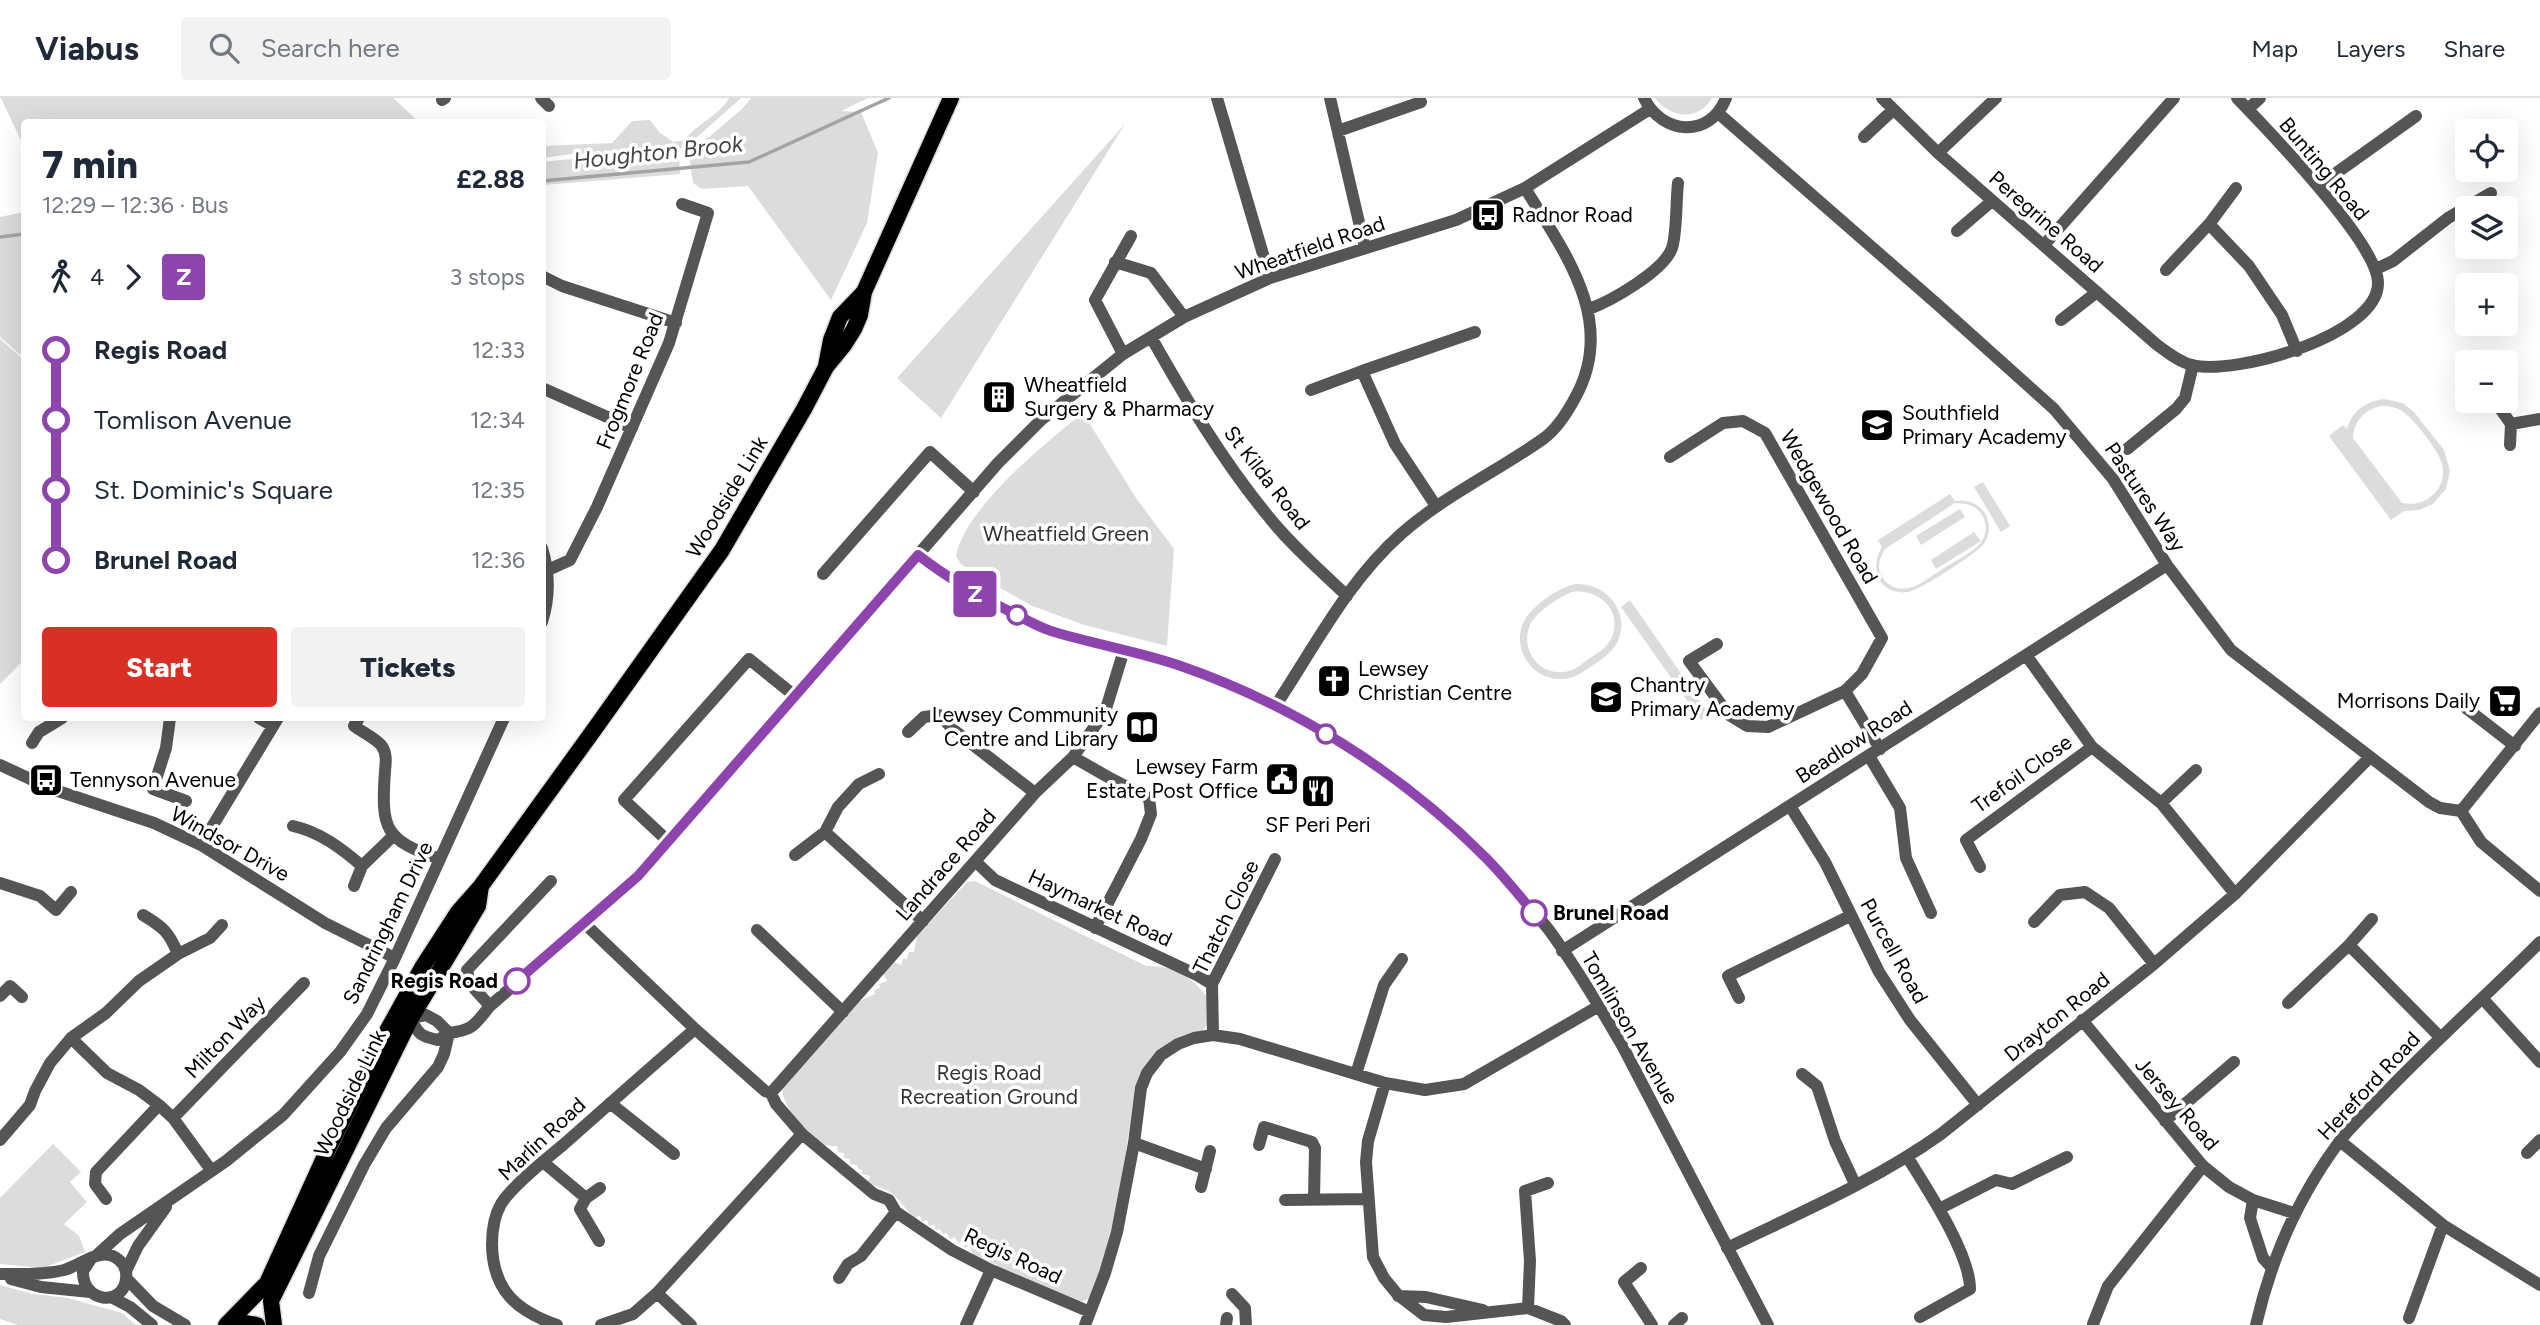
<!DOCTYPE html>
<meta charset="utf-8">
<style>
body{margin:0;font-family:Figtree,sans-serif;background:#f2f2f3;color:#1f2937;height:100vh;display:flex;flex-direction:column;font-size:26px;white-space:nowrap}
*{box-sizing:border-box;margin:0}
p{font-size:23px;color:#747a83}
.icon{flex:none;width:38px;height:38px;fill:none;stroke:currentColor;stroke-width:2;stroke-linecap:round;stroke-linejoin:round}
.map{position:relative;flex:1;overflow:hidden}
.details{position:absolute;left:21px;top:21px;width:525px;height:602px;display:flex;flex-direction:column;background:#fff;border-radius:7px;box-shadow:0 7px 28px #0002}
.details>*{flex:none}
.badge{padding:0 14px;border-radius:5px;font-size:24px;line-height:46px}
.controls{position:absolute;left:2455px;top:21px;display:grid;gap:14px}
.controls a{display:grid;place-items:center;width:63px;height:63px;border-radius:7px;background:#fff;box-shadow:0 7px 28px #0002;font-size:35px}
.map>.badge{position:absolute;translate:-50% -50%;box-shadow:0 0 0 4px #fff}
.legs{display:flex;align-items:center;gap:10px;height:77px;padding:0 21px;font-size:23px}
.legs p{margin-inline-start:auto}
.overview{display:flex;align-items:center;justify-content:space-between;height:119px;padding:0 21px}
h1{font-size:38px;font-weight:800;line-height:52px}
.cta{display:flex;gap:14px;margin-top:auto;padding:14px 21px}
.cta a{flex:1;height:80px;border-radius:7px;background:#d93025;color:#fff;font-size:28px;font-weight:800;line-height:80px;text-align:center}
.cta a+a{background:#f2f2f3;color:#1f2937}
ul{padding:0 21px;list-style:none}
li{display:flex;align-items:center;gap:24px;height:70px;font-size:26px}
li i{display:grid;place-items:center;width:10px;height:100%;margin:0 9px;background:currentColor}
li i::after{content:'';width:18px;height:18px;margin:-9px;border:5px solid;border-radius:50%;background:#fff}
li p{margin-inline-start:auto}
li:first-child i{background:linear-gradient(#0000 50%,currentColor 0)}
li:last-child i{background:linear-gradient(currentColor 50%,#0000 0)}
header{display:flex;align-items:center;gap:42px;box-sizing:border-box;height:98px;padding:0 35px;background:#fff;border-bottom:2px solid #e0e1e3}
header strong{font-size:33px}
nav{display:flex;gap:38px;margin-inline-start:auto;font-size:24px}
.search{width:490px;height:63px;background:#f2f2f3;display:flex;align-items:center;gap:18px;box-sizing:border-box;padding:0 24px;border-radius:7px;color:#747a83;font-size:26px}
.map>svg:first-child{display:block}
</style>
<header>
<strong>Viabus</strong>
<div class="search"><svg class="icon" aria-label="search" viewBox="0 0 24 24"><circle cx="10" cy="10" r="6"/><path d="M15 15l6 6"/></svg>Search here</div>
<nav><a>Map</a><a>Layers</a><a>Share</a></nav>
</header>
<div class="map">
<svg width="2540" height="1227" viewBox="0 0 2540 1227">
<rect width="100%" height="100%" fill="#fff"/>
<path fill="#dcdcdc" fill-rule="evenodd" d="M1,0h392l26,24h-395v25z
M729,0h12l-54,48 -11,4 -104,4 -29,4v-12l69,-3 20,-22 18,-1 9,12 14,10 12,-2c12,-17 34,-24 44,-42z
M751,0h117l-27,13 20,1 17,41 -11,70 -36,77 -83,-114 -46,3 -9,-6 -4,-29 53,-45z
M1655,0h57c-14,24 -42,20 -57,0z
M1125,26l-184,294 -44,-40z
M679,56l1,20 -137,11v-23c45,-6 91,-4 136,-8z
M24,114v146l-24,-21v-120z
M0,241l24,21v300l-24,24z
M2384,301l19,4 11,9 30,38 6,21 -4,18 -13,15 -14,6 -15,1 -13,9 -62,-84 14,-11 4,4c5,-18 19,-28 37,-30zM2381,308c8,0 15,1 21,5 12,8 37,40 40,53 6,25 -16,44 -40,39l-49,-65c1,-17 11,-28 28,-32z
M1083,315l53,85 38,51 -7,97 -83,-21 -54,-20 -61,-35 -9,-7 -4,-7c9,-48 89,-113 127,-143z
M1983,384l27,44 -9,6 -27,-45z
M1950,396l5,7c26,-5 44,23 28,44 -8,9 -64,46 -75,47 -11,2 -24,-3 -29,-13 -5,-11 -3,-22 3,-32l-4,-7zM1955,405c4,1 10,0 15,2 17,7 21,28 8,41 -10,9 -25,16 -37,24 -10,6 -21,16 -33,18 -11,3 -23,-3 -27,-14 -4,-9 -1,-17 4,-25z
M1960,411l5,8 -44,28 -5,-9z
M1974,434l7,9 -45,28 -5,-9z
M1576,486c31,-1 56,29 41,59 -6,11 -18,18 -28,25 -9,6 -18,12 -30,11 -29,-1 -48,-32 -35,-58 9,-16 35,-34 52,-37zM1572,494c27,-4 52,19 39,47 -5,10 -15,15 -24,21 -7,6 -14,11 -23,12 -27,3 -44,-24 -34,-47 6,-13 29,-28 42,-33z
M1630,502l79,114 -8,6 -80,-113z
M975,783l171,85c30,0 45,10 63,33l-2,26 -4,5 -22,8 -46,53 -17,113 -24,88c-5,7 -8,9 -17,10l-69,-26 -12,-11 -23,-11 -4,-8 -4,2 -3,-7 -4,2 -3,-6 -5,2 -3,-6 -4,1 -3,-5 -4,1 -2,-6 -5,2 -2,-6 -5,2 -2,-6 -4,1 2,6c-10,-10 -17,-23 -28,-31 -9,-6 -19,-6 -28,-13l7,1 1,-4 -8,-2v-4l-4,-1 -1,-4 -7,-1v-5l-6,-1v-5l-6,-1 -1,-6c-4,0 -8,0 -12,-1 -17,-5 -43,-40 -43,-57l74,-85 19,-9 -1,-4 6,-2 -1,-4 8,-3 -4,-7 11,-12 7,3 2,-6h4l2,-7h5l3,-16 50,-54z
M53,1046l28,28 -11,10 17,20 -23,22 15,12 6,16 -42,16 -43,-4v-66z
M0,1187l33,9 35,4 54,15 14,12h-118l-18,-6z"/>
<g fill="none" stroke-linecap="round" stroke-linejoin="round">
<path stroke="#a3a3a3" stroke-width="3.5" d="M542,83l207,-19 140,-64
M0,139l24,-3"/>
<g stroke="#dbdbdb" stroke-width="19">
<path id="major" d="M826,268l5,-26 9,-23 24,-25
M226,1227l41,-42 61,-134 59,-118 36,-65 35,-54 23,-26 115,-159 126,-177 82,-141 22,-42 18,-22 10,-16 6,-14 4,-23 87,-194
M232,1227l14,-2 11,2
M274,1227l-3,-24 140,-283 67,-112 3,-20"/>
</g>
<path stroke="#555" stroke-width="12" d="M541,0l8,8
M1217,0l53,180
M1330,0l35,150
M1644,0c18,37 66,41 82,0
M1882,0l56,55 218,191c11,8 23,18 36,21 43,11 188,-30 186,-83 -1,-39 -111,-153 -141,-184
M442,2l3,-2
M2248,11l12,-11
M1718,15l219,191 117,105 59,70 54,86 64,85 198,152 11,6 21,3
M1338,33l83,-29
M1864,39l29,-27
M1938,55l58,-55
M2318,88l98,-70
M2209,126l40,42 33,49 15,36
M1957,133l35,-30
M2044,147l130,-147
M1115,164l36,11 33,44
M2376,171l17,-8 55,-43 43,-25
M2166,172l44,-47 26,-35
M542,178l20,10 114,37
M1589,211c22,-8 75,-38 83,-61 5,-15 4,-48 6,-65
M2061,222l36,-28
M1151,239c35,62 71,123 117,179 23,29 52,54 79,80
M1123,256l-28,-54 36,-64
M542,290l90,40
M1311,292l51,-19
M2499,309l12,17 29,-5
M2510,347l1,-21
M2127,351l49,-40 9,-11 8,-33
M1670,359l53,-34 20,-2 22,12 117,205 -20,36 -17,17 35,58
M1436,408l-41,-62 -33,-73 113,-39
M542,450c8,26 8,49 0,74
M918,457c31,24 64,43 100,61 10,5 22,12 33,15 43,13 86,20 128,35 132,45 248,123 339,228 10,12 22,24 31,36 27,37 51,77 74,117l145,278
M548,472l22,-10 27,-53 72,-164 39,-130 -26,-9
M823,476l107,-122 44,40
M1717,546l-28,17 40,54 18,11 21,1 77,-36
M2026,557l66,92 69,56 74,91
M1276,607c39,-59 72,-124 125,-171 43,-38 95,-62 142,-95 14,-10 24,-26 32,-41 43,-77 -11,-146 -50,-210
M2466,610l49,38
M170,620l-4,30 -13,41 33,12
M259,620l14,8
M359,620l-5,8c8,6 21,12 27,19 6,7 5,17 4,26 -4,58 -1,69 55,88
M908,634l16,-15 15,-2 16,16 80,62
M32,645l7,-11 23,-14
M1869,658l31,52 6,50 25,55
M1073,659l35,20 41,21 2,16 -10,25 -46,89
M0,667l52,24 102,34 47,22 124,78 70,35
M2161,705l35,-33
M1790,708l35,56 54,110 31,48 68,85
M2461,713l79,-98
M2461,713l20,31 59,49
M293,728c27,6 48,22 69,40
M825,734l98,89
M669,744l-45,-42 125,-141 46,37
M201,747l77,-127
M795,757l30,-23 13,-25 21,-23 20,-10
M976,764l19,18 202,95 15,9
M1980,769l-14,-27 126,-93
M0,785l40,13 16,14 15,-18
M354,788l8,-20 31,-30
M2372,821l-23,26 91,92
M2034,824l26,-27 25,-3 24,16 45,56
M584,825l111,106 70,62 6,2 5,11 26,30 72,60 15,6 7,12 56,38 39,20 99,42
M757,832l86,82
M1562,853l605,-386
M178,856l32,-16 12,-13
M0,898l10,-10 12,11
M1739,900l-11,-22 122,-60
M2483,901l57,63
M2288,905l61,-58
M490,908l-20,-22 -3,-14 84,-89
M405,918c9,4 9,13 16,18 4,3 12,5 17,6l11,-7
M411,920l15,-3 11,6 12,12
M2082,922l121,146 26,21 24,13 -3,18 13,40 8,9
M449,935c25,-3 25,-8 41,-27l148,-130 360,-413 43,-43 82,-66 61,-37 86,-39 186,-58 69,-32 125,-79
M1213,937l-1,-51 63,-125
M71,940l36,35 32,17 20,15 14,13 38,52
M1356,976l28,-89 18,-26
M1802,976l15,12 18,55 20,43
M1385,985l-17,58 -2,21 7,95 11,21 14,17 26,20 22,2 82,-9 33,13 4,4
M771,995l264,-300 38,-36 32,-45 19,-62
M610,1005l64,51
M173,1020l131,-135
M2165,1023l69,-59
M0,1042l30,-35 5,-14 15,-28 21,-25 35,-25 33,-32 39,-27c-9,-22 -15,-27 -35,-39
M2340,1043l103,84 97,60
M1134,1045l72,26
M1259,1047l5,-18 48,15 3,6 -1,51
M2527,1055l13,-13
M1908,1060c19,31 62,95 62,131l-50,28
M543,1064l43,36 -6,11 19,32
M1201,1089l9,-36
M586,1100l14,-10
M106,1101l-11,-15 1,-12 63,-67
M1285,1102l82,-1
M2253,1102l41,13
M1939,1111l57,-29 16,4 55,-27
M1727,1150c72,-35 148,-67 214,-114l213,-170 81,-70 134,-136
M97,1157l23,-21 106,-73 57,-46 57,-63 27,-38 28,-56 109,-240
M1641,1170l-17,14 28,43
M126,1173l12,-25 28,-39
M0,1176c21,0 44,1 64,-4 18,-5 38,-25 55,-10 6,5 8,12 7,19 -3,28 -44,24 -43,-8l8,-12
M126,1180l27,28 32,19
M839,1180l9,-14 13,-8 35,-44
M11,1181l30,8 49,5
M309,1195l10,-37 45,-91 22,-37 52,-61 6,-13 5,-21
M657,1195l34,32
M1232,1196l13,14 1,17
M1398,1198l28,1 57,13
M111,1199l19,10 22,18
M1528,1210l2,-47 -5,-70 23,-8
M2409,1220l34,-93
M2093,1226l15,-38 95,-120
M557,1227c-40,-14 -64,-34 -65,-80 0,-14 2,-29 9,-41 11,-18 45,-45 62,-59 44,-39 88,-78 132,-116
M601,1227l32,-11 24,-21 145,-159
M966,1227l25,-55
M1085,1227l20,-52 12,-41 17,-89 7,-55 6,-15 14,-18 17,-11 16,-6 19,-3 27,4 145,44 40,7 39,-6 135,-78
M1226,1227l1,-7
M1674,1227l8,-7
M2256,1227c15,-66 43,-129 83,-183 13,-17 30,-32 44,-47 51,-53 105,-101 157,-153"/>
<use href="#major" stroke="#000" stroke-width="16"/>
</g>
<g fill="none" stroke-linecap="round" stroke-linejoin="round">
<g stroke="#fff" stroke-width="16">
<path id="line-1" d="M517,883l121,-105 280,-321c31,24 64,43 99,60 11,6 22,12 34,16 42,13 86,20 127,34 116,40 221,106 307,192 17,17 33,37 49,56"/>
</g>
<use href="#line-1" stroke="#8e44ad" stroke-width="10"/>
</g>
<defs>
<g id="bus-square" transform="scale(1.75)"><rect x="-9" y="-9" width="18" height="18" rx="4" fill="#000" stroke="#fff"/><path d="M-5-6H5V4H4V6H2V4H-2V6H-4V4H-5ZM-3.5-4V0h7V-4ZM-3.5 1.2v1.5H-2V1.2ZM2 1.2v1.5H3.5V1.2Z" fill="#fff"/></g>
<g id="building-square" transform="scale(1.75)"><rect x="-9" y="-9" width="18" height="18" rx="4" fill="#000" stroke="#fff"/><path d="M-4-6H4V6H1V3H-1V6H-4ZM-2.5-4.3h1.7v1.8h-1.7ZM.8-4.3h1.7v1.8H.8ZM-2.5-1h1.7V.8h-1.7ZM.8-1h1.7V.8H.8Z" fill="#fff"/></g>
<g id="school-square" transform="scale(1.75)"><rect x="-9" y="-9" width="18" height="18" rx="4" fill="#000" stroke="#fff"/><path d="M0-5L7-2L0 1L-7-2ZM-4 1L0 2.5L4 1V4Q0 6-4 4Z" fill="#fff"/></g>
<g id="church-square" transform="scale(1.75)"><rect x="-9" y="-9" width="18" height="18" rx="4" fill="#000" stroke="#fff"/><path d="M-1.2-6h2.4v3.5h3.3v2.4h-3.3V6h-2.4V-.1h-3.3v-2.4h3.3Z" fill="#fff"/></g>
<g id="supermarket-square" transform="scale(1.75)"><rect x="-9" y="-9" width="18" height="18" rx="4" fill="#000" stroke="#fff"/><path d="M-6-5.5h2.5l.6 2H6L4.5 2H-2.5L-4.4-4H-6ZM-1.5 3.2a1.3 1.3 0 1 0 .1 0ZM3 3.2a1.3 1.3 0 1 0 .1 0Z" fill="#fff"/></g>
<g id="library-square" transform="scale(1.75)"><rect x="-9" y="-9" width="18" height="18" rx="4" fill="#000" stroke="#fff"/><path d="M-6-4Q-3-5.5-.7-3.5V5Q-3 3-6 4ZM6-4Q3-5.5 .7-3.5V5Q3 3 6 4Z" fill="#fff"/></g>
<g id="civic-square" transform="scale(1.75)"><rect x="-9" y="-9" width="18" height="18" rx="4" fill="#000" stroke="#fff"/><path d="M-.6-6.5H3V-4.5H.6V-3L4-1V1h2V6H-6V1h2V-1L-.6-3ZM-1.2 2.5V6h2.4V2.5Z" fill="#fff"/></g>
<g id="restaurant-square" transform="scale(1.75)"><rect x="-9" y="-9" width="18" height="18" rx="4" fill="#000" stroke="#fff"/><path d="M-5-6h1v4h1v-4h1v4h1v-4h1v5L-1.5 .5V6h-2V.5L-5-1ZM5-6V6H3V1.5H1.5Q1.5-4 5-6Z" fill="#fff"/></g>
</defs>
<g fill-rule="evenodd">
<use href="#bus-square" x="1488" y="117"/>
<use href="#building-square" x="999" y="299"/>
<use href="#school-square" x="1877" y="327"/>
<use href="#church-square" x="1334" y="583"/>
<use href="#school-square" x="1606" y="599"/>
<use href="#supermarket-square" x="2505" y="603"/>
<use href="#library-square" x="1142" y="629"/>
<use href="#civic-square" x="1282" y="681"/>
<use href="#bus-square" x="46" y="682"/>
<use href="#restaurant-square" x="1318" y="693"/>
</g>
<g fill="#fff" stroke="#8e44ad" stroke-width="3.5">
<circle cx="1017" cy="517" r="9"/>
<circle cx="1326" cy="636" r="9"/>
<circle cx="1534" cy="815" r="12"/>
<circle cx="517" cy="883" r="12"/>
</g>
<g text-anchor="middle" stroke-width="7" stroke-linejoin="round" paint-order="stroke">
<g font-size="21" fill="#000" stroke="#fff">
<text transform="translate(2324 71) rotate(50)" y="7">Bunting Road</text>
<text transform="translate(2046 124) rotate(41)" y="7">Peregrine Road</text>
<text transform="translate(1310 150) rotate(-19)" y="7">Wheatfield Road</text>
<text transform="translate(630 283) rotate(-68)" y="7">Frogmore Road</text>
<text transform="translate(1267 380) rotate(52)" y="7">St Kilda Road</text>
<text transform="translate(727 399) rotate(-59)" y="7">Woodside Link</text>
<text transform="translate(2145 399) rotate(56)" y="7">Pastures Way</text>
<text transform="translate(1829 409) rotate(60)" y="7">Wedgewood Road</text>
<text transform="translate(1854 644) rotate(-33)" y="7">Beadlow Road</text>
<text transform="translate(2022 676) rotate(-36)" y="7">Trefoil Close</text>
<text transform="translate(230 746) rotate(29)" y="7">Windsor Drive</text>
<text transform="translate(946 767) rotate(-49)" y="7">Landrace Road</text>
<text transform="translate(1100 810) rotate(25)" y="7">Haymarket Road</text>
<text transform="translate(1226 819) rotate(-64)" y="7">Thatch Close</text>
<text transform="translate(388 825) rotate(-64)" y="7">Sandringham Drive</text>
<text transform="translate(1894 853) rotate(61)" y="7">Purcell Road</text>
<text transform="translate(2057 919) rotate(-39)" y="7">Drayton Road</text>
<text transform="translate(1630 930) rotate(60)" y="7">Tomlinson Avenue</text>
<text transform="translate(225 939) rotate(-46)" y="7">Milton Way</text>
<text transform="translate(2369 988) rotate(-47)" y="7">Hereford Road</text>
<text transform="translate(350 995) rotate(-64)" y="7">Woodside Link</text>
<text transform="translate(2177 1006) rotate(49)" y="7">Jersey Road</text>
<text transform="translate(542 1041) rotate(-43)" y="7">Marlin Road</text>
<text transform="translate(1013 1158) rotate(25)" y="7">Regis Road</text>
</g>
<g font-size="21" fill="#000" stroke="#fff" text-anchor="start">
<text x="1512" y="124">Radnor Road</text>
<text x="1024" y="294">Wheatfield<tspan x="1024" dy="24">Surgery &amp; Pharmacy</tspan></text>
<text x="1902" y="322">Southfield<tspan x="1902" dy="24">Primary Academy</tspan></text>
<text x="1358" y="578">Lewsey<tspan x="1358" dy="24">Christian Centre</tspan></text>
<text x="1630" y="594">Chantry<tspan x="1630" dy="24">Primary Academy</tspan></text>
<text x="2480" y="610" text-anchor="end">Morrisons Daily</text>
<text x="1118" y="624" text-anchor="end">Lewsey Community<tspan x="1118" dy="24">Centre and Library</tspan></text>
<text x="1258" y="676" text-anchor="end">Lewsey Farm<tspan x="1258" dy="24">Estate Post Office</tspan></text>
<text x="70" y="689">Tennyson Avenue</text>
<text x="1318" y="734" text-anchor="middle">SF Peri Peri</text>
</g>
<g font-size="21" fill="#333" stroke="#fff">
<text x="1066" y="443">Wheatfield Green</text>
<text x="989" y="982">Regis Road<tspan x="989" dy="24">Recreation Ground</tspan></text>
</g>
<g font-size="21" font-weight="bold" fill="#000" stroke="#fff" text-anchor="start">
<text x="1553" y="822">Brunel Road</text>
<text x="498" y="890" text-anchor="end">Regis Road</text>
</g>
<g font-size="23" font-style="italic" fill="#444" stroke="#fff">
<text transform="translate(658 54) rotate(-6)" y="8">Houghton Brook</text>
</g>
</g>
</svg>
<div class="controls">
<a><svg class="icon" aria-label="locate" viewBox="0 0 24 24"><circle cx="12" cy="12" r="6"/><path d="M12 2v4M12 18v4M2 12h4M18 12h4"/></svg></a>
<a><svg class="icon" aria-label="layers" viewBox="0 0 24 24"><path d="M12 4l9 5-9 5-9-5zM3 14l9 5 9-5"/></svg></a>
<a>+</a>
<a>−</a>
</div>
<b class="badge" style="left:975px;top:496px;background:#8e44ad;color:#fff">Z</b>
<section class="details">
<div class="overview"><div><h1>7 min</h1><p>12:29 – 12:36 · Bus</p></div><b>£2.88</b></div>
<div class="legs"><svg class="icon" aria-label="walk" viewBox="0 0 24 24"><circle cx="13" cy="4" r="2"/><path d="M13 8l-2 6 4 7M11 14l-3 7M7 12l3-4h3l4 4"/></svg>4<svg class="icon" aria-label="forward" viewBox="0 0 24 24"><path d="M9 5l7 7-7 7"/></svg><b class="badge" style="background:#8e44ad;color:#fff">Z</b><p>3 stops</p></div>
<ul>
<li><i style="color:#8e44ad"></i><b>Regis Road</b><p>12:33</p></li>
<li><i style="color:#8e44ad"></i><span>Tomlison Avenue</span><p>12:34</p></li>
<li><i style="color:#8e44ad"></i><span>St. Dominic's Square</span><p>12:35</p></li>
<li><i style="color:#8e44ad"></i><b>Brunel Road</b><p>12:36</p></li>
</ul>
<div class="cta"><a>Start</a><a>Tickets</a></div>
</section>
</div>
